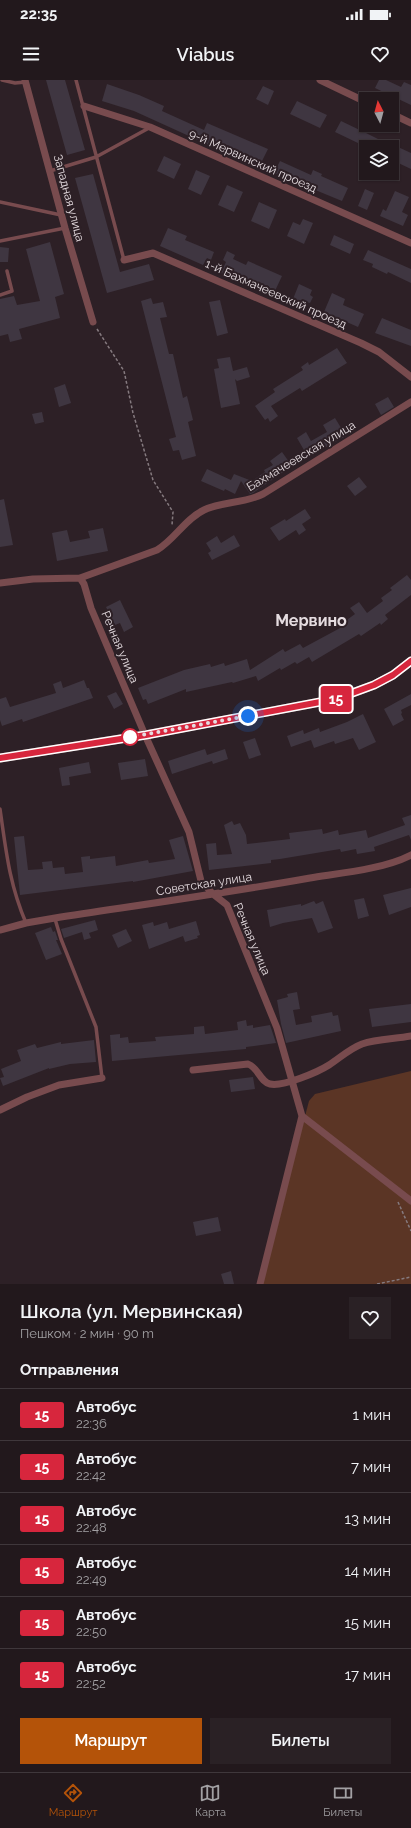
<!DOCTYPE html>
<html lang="ru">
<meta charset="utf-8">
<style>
body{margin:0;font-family:Raleway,sans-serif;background:#2a2125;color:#f1f3f6;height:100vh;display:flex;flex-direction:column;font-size:15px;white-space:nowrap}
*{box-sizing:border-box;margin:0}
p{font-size:13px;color:#a2a0a3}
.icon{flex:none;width:22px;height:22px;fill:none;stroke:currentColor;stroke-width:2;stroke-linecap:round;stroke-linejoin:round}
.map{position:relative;height:1204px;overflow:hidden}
.side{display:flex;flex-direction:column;background:#22181c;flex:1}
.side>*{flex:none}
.badge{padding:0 8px;border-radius:3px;font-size:14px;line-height:26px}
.needle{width:26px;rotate:354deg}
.fabs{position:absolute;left:359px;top:12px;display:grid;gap:8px}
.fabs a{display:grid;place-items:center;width:40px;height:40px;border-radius:0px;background:#22181c;box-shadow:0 1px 3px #0004,0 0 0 1px #3f373b;font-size:20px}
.you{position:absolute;width:20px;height:20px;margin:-10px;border:3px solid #fff;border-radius:50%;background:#1a73e8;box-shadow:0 0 0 6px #1a73e833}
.map>.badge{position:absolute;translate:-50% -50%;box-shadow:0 0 0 2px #fff}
h2{padding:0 20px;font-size:15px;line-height:36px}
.round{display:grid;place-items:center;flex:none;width:42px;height:42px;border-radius:0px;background:#2a2125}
.summary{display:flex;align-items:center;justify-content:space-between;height:68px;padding:0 20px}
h1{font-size:19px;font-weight:600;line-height:30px}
.cta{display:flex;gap:8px;margin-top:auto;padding:8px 20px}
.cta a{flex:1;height:46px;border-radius:0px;background:#b45309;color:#fff;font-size:16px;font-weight:600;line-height:46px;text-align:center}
.cta a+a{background:#2a2125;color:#f1f3f6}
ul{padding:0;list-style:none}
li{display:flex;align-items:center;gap:12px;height:52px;padding:0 20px;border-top:1px solid #3f373b}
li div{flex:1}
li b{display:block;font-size:15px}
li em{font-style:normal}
li .badge{min-width:44px;font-weight:700;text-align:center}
.status{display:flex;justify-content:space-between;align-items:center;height:28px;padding:0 20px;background:#22181c;direction:ltr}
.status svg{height:11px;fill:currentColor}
header{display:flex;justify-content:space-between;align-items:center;height:52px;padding:0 20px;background:#22181c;font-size:18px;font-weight:600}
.menu{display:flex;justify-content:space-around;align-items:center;height:56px;border-top:1px solid #3f373b;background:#22181c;font-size:11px;color:#a2a0a3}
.menu a{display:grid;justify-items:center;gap:2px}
.menu .current{color:#b45309}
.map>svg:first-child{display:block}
</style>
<div class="status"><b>22:35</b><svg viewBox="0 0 49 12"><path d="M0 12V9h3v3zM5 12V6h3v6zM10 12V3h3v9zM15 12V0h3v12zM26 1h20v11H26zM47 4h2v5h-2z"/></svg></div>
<header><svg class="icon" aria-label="menu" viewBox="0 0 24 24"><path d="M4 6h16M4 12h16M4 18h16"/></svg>Viabus<svg class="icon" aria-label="heart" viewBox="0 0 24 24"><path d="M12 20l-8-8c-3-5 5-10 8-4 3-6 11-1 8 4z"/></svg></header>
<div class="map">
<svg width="411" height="1204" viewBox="0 0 411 1204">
<rect width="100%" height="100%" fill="#2d2026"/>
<path fill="#5b3525" d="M411,991v213h-150l48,-183 6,-7z"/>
<path fill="#3f3641" d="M46,0h19l20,70 -18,5z
M379,0h7l15,7 3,-5 7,3v20l-36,-17z
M107,4l32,11 25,11 -2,5 42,19 3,-7 61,26 -8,16 -37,-16 -1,2 -88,-40 -32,-10z
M263,6l11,5 -6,14 -12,-6z
M297,21l30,14 -7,13 -30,-14z
M341,41l25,12 28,14h-35l1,-3 -25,-12z
M398,67l13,6v16l-19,-9z
M164,76l17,8 -7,15 -17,-8z
M280,81l31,14 2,-5 9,4 -1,2 27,12 -6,13 -68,-28z
M196,90l14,6 -9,19 -13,-6z
M93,94l27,98 29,-8 5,16 -47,13 -32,-115z
M227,105l16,7 -9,20 -16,-7z
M365,109l9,4 -7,17 -9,-4z
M395,111l14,6 -7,15 6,3 -5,11 -23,-10 3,-7 3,2z
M259,122l18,8 -8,19 -18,-8z
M303,139l10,4 -9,21 -17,-8 6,-14 7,3z
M168,148l19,8 -2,4 29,12 -3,8 -4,-2 -4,7 -43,-19z
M334,155l20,9 -4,10 -20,-9z
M50,162l14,52 -9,3 5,21 -41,11 3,10 -12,3 -2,-8 -8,2v-37l14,-3 3,9 23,-4 -14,-52z
M0,167l9,1 -1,14h-8z
M368,170l43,19v14l-23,-11 -1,2 -15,-7 1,-3 -10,-4z
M227,171l8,4 -2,4 13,6 2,-4 34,15 -8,17 -4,-1 -1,2 -48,-21 5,-11 -3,-2z
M299,204l13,6 -2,5 3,2 -3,6 -3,-1 -1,2 -13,-5z
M332,213l13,6 -2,6 21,9 -6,13 -34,-15z
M151,218l2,6 10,-2 4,15 -7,1 9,36h4l10,44 4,-2 6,24 -5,2 8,34 -14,4 -3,-10 -6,1 -4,-12 7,-2 -35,-136z
M220,220l8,33 -11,3 -8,-34z
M382,238l29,12v16l-36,-13z
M337,268l10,15 -45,28 -2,-3 -29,18 7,10 -8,6 -2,-4 -3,2 -10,-14 20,-14 -2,-3 30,-19 -2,-3 7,-5 1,3z
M230,277l3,14 14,-4 3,10 -13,4 -2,-2 5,25 -19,4 -7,-39 5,-1 -2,-9z
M65,304l6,19 -12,4 -5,-19z
M388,317l6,10 -13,8 -6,-11z
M42,332l2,10 -9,2 -3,-10z
M335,338l11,18 -38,21 -11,-19 9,-6 5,9 16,-9 -4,-7z
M282,372l10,14 -39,27 -3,1 -9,-13 -6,13 -10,-5 -1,2 -23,-10 6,-12 24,11 3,-6 18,7 13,-9 -1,-2 9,-5 -3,-4z
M359,397l8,10 -12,9 -8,-10z
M4,419l9,46 -13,2v-47z
M305,429l6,9 -9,6 4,6 -7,5 -3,-5 -17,11 -9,-13 15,-9 1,2z
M103,448l5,23 -51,10 -5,-28 15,-3 3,12 20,-4 -2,-7z
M234,455l6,11 -28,14 -4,-7 3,-2 -5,-8 11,-7 4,7z
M407,495l4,5v15l-26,20 3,4 -7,6 -1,-2 -19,13 -2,-2 -47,28 -3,-5 -12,7 -2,-2 -14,8 -1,-2 -22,13 -2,-5 -23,7 -1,-1 -46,10v-3l-38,15 -2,-5 -3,1 -5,-12 46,-18 26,-6 1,3 13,-4 1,3 22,-7 3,11 33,-21 2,3 15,-8 3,4 39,-21 -2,-2 15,-11 -5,-6 9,-6 8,11 16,-12 -2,-3 11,-8 -2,-2z
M120,520l13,27 -9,5 -4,-9 -5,2 -9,-18z
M84,600l3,8h2l4,10 -70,24 -1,-3 -20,7 -2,-6v-21l6,-2 4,10 46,-14 -3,-9 8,-3 2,7z
M116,612l7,12 -9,5 -7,-13z
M411,614v11l-10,5 1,3 -1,1 3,6 -11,6 -9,-17z
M363,634l13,28 -17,8 -6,-12 -18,6 -1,-3 -20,7 -3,-8 -20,7 -4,-11 16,-6 1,4 15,-6 1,4 27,-10z
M255,658l6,17 -12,4 -6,-17z
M205,669l2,6 18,-6 3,10 -15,5 -1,-3 -40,13 -4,-13z
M145,679l3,17 -27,4 -3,-17z
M89,682l2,11 -22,4 1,8 -8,1 -3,-18z
M411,735v25l-2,-5 -35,12 1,4 -18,3 -1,-5 -15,3 -1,-3 -60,10 -9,1v3l-62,7 -3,-26 10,-1 1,12 15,-1 -8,-29 8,-4 2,4 6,-2 6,12 1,9 43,-5 -1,-6 33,-4 1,5 15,-4 1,5 27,-5 2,8 37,-13 -3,-7z
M24,756l4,34 15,-1 -1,-7 10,-1 1,7 11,-1 1,7 18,-2 -2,-15 9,-1v3l25,-3 1,10 32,-6 1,3 26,-4 -6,-19 14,-4 10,35 -60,11v-1l-113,14 -6,-58z
M411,808v19l-22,8 -6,-20z
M364,818l5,18 -11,3 -4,-19z
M314,821l2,3 7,-3 10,27 -15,5 -6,-15 -29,5 -13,4 -3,-17 34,-6v2z
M95,840l3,10 -9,3 2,5 -7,2 -2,-8 -18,6 -3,-9z
M196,841l4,14 -3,1 1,2 -13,4 -2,-6 -34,13 -7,-24 11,-3 1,4 13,-4 2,7z
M51,847l2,5 2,-1 3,9h-2l6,14 -16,6 -11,-27z
M126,849l6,12 -14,7 -6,-13z
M297,912l3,17 -7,1 3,15 16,-3 -1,-6 21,-4 1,4 5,-1 3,16 -55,12 -5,-19 -4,-24 11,-3 -1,-3z
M411,924v18l-39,5 -3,-18z
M246,940l1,6 6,-1v3l17,-3 6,18 -30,4v2l-134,12 -2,-26 10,-1v4l8,-1 1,6 27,-2 -1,-4 39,-3v-7l10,-1 1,8 33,-4 -1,-8z
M94,960l2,22 -26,2 -21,5v-1l-46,18 -3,-8 4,-1 -3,-8 20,-8 -4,-11 18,-6 2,4 24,-6v2z
M253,997l2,12 -24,3 -2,-12z
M218,1137l3,14 -25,5 -3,-14z
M231,1191l3,13h-10l-3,-10z"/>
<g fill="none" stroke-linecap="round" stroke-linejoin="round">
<path stroke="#857a7f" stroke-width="1.5" stroke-dasharray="3 2" stroke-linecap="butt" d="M97,249l27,42 9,42 20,67 20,32 -1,13
M398,1122l13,29
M377,1204l34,-7"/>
<path stroke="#784b4e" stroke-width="3.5" d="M2,0l13,3 11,-1
M76,0l48,180
M50,91l46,-14 53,-29
M0,122l61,13
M0,161l65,-13
M0,215l12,-4 -5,-20
M0,729c6,41 9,74 26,114
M55,839l6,20 35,88 6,51"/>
<path stroke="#784b4e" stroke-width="7" d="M25,0l40,148 28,94
M320,0l46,22
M84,26l66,21 261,116
M392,34l19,9
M124,180l29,-7 208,90 18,9 32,25
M80,498l4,6 7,24 54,127 44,97 12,49 12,13 14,11 50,123 25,88 -42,168
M0,503l33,-4 47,-1 77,-28c18,-11 28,-31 47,-40 19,-9 39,-6 59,-16l148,-92
M0,850l26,-7 29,-5c85,-13 171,-25 255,-40 31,-5 74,-9 101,-23
M193,990l55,-6c10,3 12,18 22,20 13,3 48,-12 59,-19 11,-7 20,-16 33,-21 15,-5 34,-5 49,-8
M0,1030l27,-13 32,-12 43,-7
M302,1036l109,85"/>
<path stroke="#784b4e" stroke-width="9" d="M0,678l145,-23 191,-36 38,-14 19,-10 18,-14"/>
</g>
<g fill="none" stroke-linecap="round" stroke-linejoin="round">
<g stroke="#fff" stroke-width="9">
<path id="line" d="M0,678l146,-23 190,-36 38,-14 19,-10 18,-14"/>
</g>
<use href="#line" stroke="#d7263d" stroke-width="6"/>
<path stroke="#e5dce0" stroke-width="4" stroke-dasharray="0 7.2" d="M130,657l118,-21"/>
</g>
<circle fill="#fff" stroke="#d7263d" stroke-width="2" cx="130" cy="657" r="8"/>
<g text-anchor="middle" stroke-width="4" stroke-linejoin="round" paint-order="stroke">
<g font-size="12" fill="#e5dce0" stroke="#2d2026">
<text transform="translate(253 81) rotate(24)" y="4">9-й Мервинский проезд</text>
<text transform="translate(69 118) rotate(75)" y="4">Западная улица</text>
<text transform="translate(276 214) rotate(24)" y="4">1-й Бахмачеевский проезд</text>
<text transform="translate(301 376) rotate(-31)" y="4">Бахмачеевская улица</text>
<text transform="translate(120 567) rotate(67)" y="4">Речная улица</text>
<text transform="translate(204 804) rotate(-9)" y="4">Советская улица</text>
<text transform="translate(252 859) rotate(67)" y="4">Речная улица</text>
</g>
<g font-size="16" font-weight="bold" fill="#e5dce0" stroke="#2d2026">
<text x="311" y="546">Мервино</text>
</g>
</g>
</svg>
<div class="fabs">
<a><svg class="needle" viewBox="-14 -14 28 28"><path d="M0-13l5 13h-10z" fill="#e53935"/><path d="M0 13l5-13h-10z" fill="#a2a0a3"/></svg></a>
<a><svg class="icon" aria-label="layers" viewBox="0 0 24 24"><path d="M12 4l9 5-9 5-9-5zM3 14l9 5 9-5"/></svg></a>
</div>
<div class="you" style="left:248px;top:636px"></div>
<b class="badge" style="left:336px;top:619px;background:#d7263d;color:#fff">15</b>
</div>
<section class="side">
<div class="summary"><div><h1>Школа (ул. Мервинская)</h1><p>Пешком · 2 мин · 90 m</p></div><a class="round"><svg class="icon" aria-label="heart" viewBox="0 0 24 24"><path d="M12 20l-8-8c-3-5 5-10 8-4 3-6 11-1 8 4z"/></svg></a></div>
<h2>Отправления</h2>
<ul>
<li><span class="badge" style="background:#d7263d;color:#fff">15</span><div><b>Автобус</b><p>22:36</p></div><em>1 мин</em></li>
<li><span class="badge" style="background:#d7263d;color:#fff">15</span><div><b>Автобус</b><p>22:42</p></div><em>7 мин</em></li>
<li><span class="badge" style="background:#d7263d;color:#fff">15</span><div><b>Автобус</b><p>22:48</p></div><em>13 мин</em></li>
<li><span class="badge" style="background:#d7263d;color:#fff">15</span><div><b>Автобус</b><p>22:49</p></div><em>14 мин</em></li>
<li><span class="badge" style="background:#d7263d;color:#fff">15</span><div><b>Автобус</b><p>22:50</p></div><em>15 мин</em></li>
<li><span class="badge" style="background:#d7263d;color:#fff">15</span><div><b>Автобус</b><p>22:52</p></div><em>17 мин</em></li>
</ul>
<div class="cta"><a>Маршрут</a><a>Билеты</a></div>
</section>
<nav class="menu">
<a class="current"><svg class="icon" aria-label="directions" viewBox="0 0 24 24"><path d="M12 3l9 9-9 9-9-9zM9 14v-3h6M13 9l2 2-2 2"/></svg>Маршрут</a>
<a><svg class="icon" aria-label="map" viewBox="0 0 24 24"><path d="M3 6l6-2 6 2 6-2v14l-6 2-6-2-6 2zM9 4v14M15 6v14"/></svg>Карта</a>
<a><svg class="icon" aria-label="tickets" viewBox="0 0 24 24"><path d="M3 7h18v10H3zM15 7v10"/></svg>Билеты</a>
</nav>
